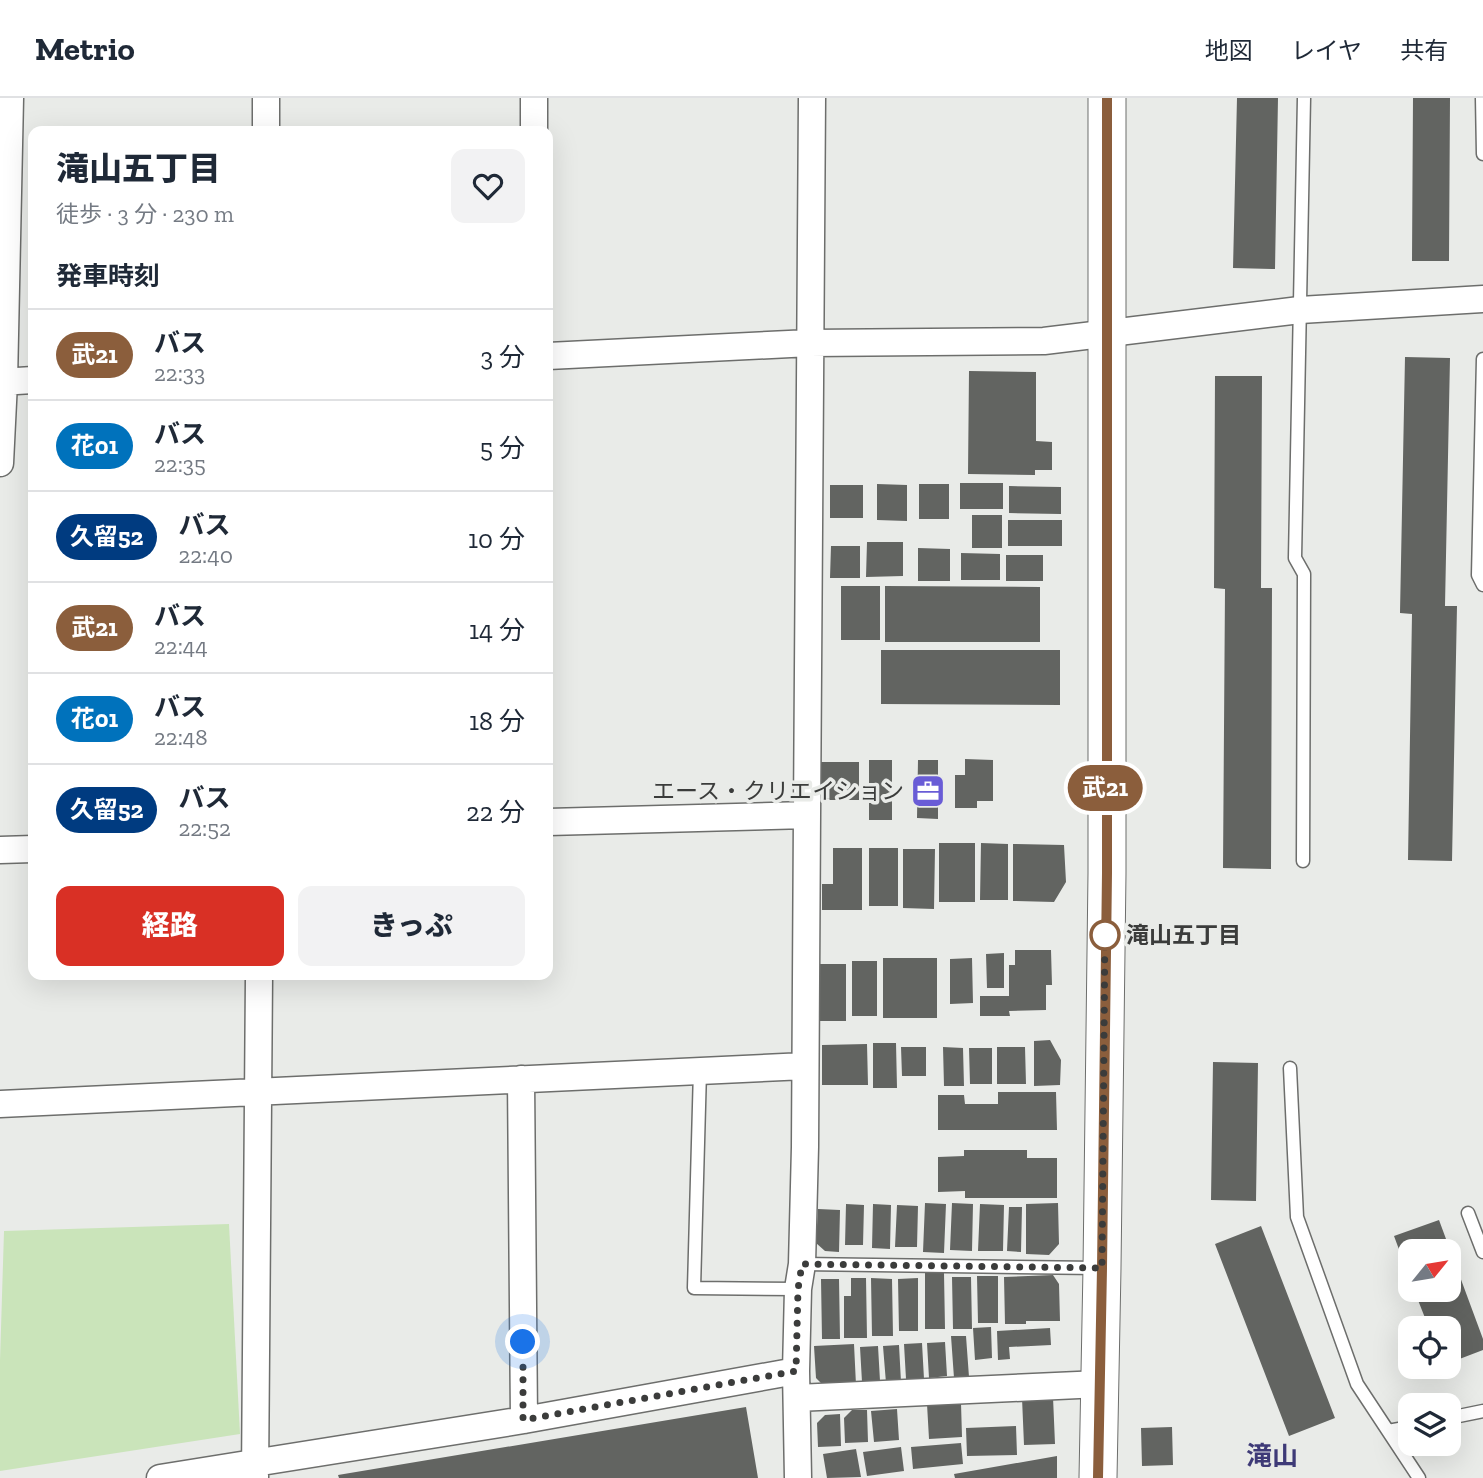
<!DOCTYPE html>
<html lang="ja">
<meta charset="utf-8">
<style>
body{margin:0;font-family:"Zilla Slab","Noto Sans JP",serif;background:#f2f2f3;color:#1f2937;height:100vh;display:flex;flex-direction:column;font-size:26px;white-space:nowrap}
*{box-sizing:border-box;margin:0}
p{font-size:23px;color:#747a83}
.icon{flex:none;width:38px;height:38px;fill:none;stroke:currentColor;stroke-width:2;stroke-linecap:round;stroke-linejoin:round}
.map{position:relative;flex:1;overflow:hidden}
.drawer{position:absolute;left:28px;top:28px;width:525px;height:854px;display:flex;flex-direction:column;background:#fff;border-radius:14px;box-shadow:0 7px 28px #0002}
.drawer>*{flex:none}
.badge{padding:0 14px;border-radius:23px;font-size:24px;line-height:46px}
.needle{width:46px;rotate:60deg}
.fabs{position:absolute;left:1398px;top:1141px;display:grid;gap:14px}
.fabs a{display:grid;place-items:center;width:63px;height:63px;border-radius:14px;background:#fff;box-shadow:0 7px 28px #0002;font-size:35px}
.you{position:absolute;width:35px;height:35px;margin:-18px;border:5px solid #fff;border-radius:50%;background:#1a73e8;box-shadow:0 0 0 10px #1a73e833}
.map>.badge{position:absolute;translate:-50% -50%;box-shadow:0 0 0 4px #fff}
h2{padding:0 28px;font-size:26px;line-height:63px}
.round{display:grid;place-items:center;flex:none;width:74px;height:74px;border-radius:14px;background:#f2f2f3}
.summary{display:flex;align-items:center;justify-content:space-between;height:119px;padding:0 28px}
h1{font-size:33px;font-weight:800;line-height:52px}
.cta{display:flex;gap:14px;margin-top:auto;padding:14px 28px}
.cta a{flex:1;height:80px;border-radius:14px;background:#d93025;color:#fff;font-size:28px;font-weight:800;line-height:80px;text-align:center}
.cta a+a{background:#f2f2f3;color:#1f2937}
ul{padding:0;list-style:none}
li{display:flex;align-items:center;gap:21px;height:91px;padding:0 28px;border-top:2px solid #e0e1e3}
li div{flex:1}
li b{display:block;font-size:26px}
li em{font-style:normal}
li .badge{min-width:77px;font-weight:700;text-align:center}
header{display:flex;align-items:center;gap:42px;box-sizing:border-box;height:98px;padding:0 35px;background:#fff;border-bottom:2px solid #e0e1e3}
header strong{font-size:33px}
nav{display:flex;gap:38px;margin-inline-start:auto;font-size:24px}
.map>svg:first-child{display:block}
</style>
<header>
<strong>Metrio</strong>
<nav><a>地図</a><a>レイヤ</a><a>共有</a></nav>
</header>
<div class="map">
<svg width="1483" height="1380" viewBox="0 0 1483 1380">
<rect width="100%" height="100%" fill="#e9ebe8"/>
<path fill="#cae4ba" d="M229,1126l11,210 -240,37v-110l4,-130z"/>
<path fill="#626461" d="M1237,0h41l-3,171 -42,-1z
M1413,0h37l-1,163h-37z
M1405,259l45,1 -5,248h12l-5,255 -44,-1 4,-246 -12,-1z
M969,273l67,1v69l16,1v28h-17v5l-67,-1z
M1215,278h47l-1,212h11l-1,281 -48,-1 2,-279 -11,-1z
M960,385h43v26h-43z
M877,386l30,1v36l-30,-1z
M919,386h30v35h-30z
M830,387h33v33h-33z
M1009,388l52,1v27l-52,-1z
M972,417h30v33h-30z
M1008,422h54v26h-54z
M867,444h36v34l-37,1z
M831,448h29v32h-30z
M918,450l32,1v32h-32z
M961,455l39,1v26h-39z
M1006,457h37v26h-37z
M841,488h39v54h-39z
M885,488l155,1v55h-155z
M881,552h179v55l-179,-1z
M965,661l28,1v41h-16v7h-22v-33h10z
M869,662h23v60h-23z
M918,662h20v59l-21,-1z
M819,664h40v38h-40z
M939,745h36v59h-36z
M981,745l27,1v56h-28z
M1013,746l51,1 2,37 -12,20 -41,-1z
M833,750h29v62h-40v-26h11z
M869,750h29v58h-29z
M903,751h32l-1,60 -31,-1z
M1015,852h36l1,35h-6v25l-37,1 1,5h-30v-20h29v-31h6z
M1004,855v35h-17l-1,-34z
M883,860h54v60h-54z
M972,860l1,45 -23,1v-45z
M852,863h25v55h-25z
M816,866h30v57h-29z
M1050,942l11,20 -1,25 -26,1v-45z
M873,945h23l1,45h-24z
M867,946l1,41h-46v-40z
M901,949h25v29h-24z
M943,949l20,1 1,38h-20z
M997,949h28l1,37h-29z
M969,950h23v36h-22z
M1213,964l45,1 -2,138 -45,-1z
M998,994h58l1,38h-119v-35h26l1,9h33z
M964,1052h63v8h30v40h-92v-7l-27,1v-35l26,-1z
M925,1105l21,1 -2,49 -21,-1z
M952,1105l21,1 -1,47 -22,-1z
M1058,1105l1,41 -10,11 -23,-1v-50z
M846,1106l18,1 -1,40h-18z
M873,1106l18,1 -1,44 -18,-1z
M980,1106l24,1 -1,46h-25z
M897,1107l21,1 -1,41h-22z
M1009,1109h13l-1,45 -14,-1z
M818,1111l22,1 -1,42 -14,-1 -9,-8z
M1439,1122l44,119v11l-34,13v-35h-20l-15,-38h35v-39h-39v28l-16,-43z
M1261,1128l74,192 -46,18 -74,-192z
M925,1175h19l1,56h-20z
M1053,1177l6,9 1,37h-34v3h-21l-1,-47z
M977,1178h21v47h-20z
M952,1179h19l1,52h-19z
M851,1180h15l1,60h-23v-42h7z
M871,1180l21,1 1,57h-21z
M918,1180v53h-19l-1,-52z
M821,1181h18l1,60h-18z
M991,1229l1,31 -17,2 -2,-32z
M1050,1230l1,17 -42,2 1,12 -12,1 -1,-29z
M951,1238h15l3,41 -15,1z
M945,1244l2,34 -18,2 -2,-35z
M922,1245l2,36h-18l-2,-35z
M854,1246l2,41 -31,2 -9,-9 -2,-32z
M899,1247l2,37 -15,1 -3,-37z
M878,1248l2,35 -18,1 -2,-35z
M1053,1299l2,47 -31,1 -2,-47z
M961,1305l1,34 -33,2 -2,-35z
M746,1309l12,71h-419l-1,-3z
M897,1311l2,31 -25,2 -3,-31z
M852,1312h15l1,32 -23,1 -1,-25z
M840,1316l1,32 -23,1 -1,-24 8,-8z
M1016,1328l1,29 -50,1 -1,-28z
M1172,1329l1,38 -31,1 -1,-38z
M961,1345l2,21 -50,5 -2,-22z
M901,1349l3,24 -37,5 -4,-24z
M856,1351l5,28 -34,1 -4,-24z
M1057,1358v22h-102l-1,-4z"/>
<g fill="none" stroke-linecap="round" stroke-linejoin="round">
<g stroke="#6d6e6c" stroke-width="15">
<path id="service" d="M1482,0l1,56
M1483,261l-5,216 5,10
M1303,763l1,-287 -9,-16 9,-460
M1290,970l7,149 60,167 62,94
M700,972l-6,218 104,1
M1468,1115l15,39
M802,1166l296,4
M1449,1320l34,-7
M1388,1333l22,-4"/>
</g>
<g stroke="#6d6e6c" stroke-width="29">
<path id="minor" d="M266,33v-33
M534,33v-33
M548,258l262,-13 234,-2 256,-31 183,-11
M0,284l33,-2
M0,365l4,-81 6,-284
M548,724l259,-7 5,-717
M0,752l33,-1
M521,981l3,341
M0,1006l805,-38
M797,1300l303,-14
M160,1380l364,-58 272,-49
M255,1380l4,-503
M798,1380l-2,-107 2,-82 4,-25 3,-117 2,-332"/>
</g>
<g stroke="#6d6e6c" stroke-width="39">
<path id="secondary" d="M1098,1380l4,-210 5,-395v-775"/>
</g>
<use href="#service" stroke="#fff" stroke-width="12"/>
<use href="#minor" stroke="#fff" stroke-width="26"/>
<use href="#secondary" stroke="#fff" stroke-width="37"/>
</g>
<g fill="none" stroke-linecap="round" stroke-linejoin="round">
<g stroke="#fff" stroke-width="16">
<path id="line" d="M1098,1380l4,-210 5,-395v-775"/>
</g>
<use href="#line" stroke="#8b5e3c" stroke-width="10"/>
<path stroke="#3b3c3b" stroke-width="7" stroke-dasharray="0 12.6" d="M523,1244v78l273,-49 2,-82 4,-25 300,4 3,-345v12"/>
</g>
<defs>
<g id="office-square" transform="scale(1.75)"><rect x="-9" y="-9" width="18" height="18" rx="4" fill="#695cd6" stroke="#e9ebe8"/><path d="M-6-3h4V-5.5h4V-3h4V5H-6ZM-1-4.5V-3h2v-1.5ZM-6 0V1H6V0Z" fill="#fff"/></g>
</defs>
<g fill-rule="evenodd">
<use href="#office-square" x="928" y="693"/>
</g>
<circle fill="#fff" stroke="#8b5e3c" stroke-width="3.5" cx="1105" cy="837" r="14"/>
<g text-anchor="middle" stroke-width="7" stroke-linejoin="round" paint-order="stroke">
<g font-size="23" fill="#3b3c3b" stroke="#e9ebe8" text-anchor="end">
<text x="904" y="701">エース・クリエイション</text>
</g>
<g font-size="23" font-weight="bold" fill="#3b3c3b" stroke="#e9ebe8" text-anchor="start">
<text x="1126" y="845">滝山五丁目</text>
</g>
<g font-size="26" font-weight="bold" fill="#3e3a77" stroke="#e9ebe8">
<text x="1272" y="1367">滝山</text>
</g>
</g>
</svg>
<div class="fabs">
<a><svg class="needle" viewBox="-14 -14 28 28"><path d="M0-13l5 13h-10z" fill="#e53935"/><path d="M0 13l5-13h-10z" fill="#747a83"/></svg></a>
<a><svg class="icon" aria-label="locate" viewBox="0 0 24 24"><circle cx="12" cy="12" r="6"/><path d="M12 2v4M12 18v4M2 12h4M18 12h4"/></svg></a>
<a><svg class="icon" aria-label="layers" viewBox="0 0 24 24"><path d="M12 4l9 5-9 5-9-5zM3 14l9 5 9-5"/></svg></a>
</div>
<div class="you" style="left:523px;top:1244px"></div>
<b class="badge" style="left:1105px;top:690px;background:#8b5e3c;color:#fff">武21</b>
<section class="drawer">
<div class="summary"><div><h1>滝山五丁目</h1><p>徒歩 · 3 分 · 230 m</p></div><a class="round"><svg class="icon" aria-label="heart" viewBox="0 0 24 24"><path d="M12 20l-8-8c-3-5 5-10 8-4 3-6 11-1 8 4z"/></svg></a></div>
<h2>発車時刻</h2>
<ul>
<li><span class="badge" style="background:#8b5e3c;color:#fff">武21</span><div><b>バス</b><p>22:33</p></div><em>3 分</em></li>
<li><span class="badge" style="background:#0072bc;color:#fff">花01</span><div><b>バス</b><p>22:35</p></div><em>5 分</em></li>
<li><span class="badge" style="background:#003b80;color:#fff">久留52</span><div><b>バス</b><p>22:40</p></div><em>10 分</em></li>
<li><span class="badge" style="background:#8b5e3c;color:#fff">武21</span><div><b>バス</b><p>22:44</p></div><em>14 分</em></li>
<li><span class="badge" style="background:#0072bc;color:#fff">花01</span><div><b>バス</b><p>22:48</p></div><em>18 分</em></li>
<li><span class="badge" style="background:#003b80;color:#fff">久留52</span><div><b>バス</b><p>22:52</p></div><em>22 分</em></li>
</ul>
<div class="cta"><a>経路</a><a>きっぷ</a></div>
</section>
</div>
